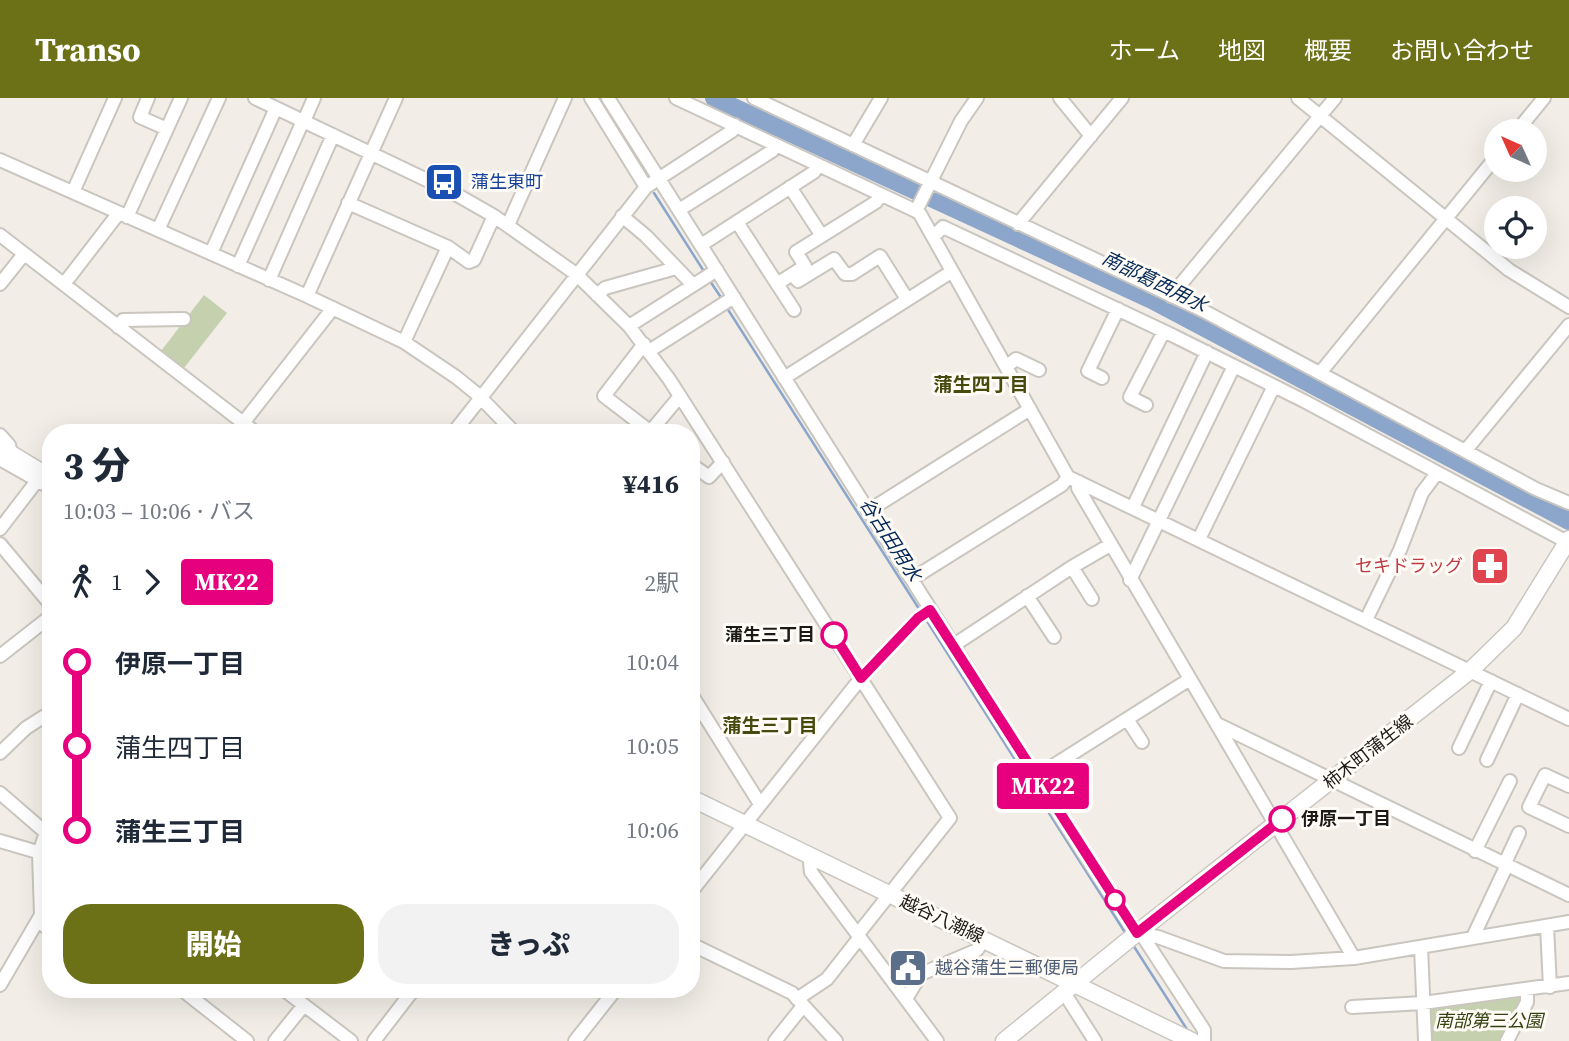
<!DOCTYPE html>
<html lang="ja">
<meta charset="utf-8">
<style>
body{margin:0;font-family:"Source Serif 4","Noto Sans JP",serif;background:#f2f2f3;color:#1f2937;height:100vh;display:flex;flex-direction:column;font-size:26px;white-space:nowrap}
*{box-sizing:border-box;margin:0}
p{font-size:23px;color:#747a83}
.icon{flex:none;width:38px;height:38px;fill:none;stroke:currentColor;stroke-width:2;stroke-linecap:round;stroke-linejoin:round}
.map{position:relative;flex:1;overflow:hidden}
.drawer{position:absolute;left:42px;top:326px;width:658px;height:574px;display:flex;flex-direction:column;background:#fff;border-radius:28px;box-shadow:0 7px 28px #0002}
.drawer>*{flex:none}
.badge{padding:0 14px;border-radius:5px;font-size:24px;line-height:46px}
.needle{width:46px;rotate:315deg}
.fabs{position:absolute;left:1484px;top:21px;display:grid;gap:14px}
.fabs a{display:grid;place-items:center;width:63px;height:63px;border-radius:50%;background:#fff;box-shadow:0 7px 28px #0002;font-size:35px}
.map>.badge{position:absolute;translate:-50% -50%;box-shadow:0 0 0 4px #fff}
.legs{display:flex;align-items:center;gap:10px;height:77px;padding:0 21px;font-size:23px}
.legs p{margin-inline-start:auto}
.overview{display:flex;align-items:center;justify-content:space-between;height:119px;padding:0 21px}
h1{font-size:38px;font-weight:800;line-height:52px}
.primary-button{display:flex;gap:14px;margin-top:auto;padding:14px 21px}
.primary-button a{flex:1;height:80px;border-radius:28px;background:#6c7016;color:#fff;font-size:28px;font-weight:800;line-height:80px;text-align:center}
.primary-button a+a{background:#f2f2f3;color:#1f2937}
ul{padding:0 21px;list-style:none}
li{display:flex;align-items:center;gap:24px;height:84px;font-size:26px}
li i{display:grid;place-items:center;width:10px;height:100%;margin:0 9px;background:currentColor}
li i::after{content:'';width:18px;height:18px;margin:-9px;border:5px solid;border-radius:50%;background:#fff}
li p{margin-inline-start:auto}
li:first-child i{background:linear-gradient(#0000 50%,currentColor 0)}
li:last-child i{background:linear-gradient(currentColor 50%,#0000 0)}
header{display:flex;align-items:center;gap:42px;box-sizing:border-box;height:98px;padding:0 35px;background:#6c7016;color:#fff}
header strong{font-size:33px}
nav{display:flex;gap:38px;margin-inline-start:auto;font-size:24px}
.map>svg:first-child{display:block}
</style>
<header>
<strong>Transo</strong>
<nav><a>ホーム</a><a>地図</a><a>概要</a><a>お問い合わせ</a></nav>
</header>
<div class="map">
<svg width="1569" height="943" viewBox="0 0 1569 943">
<rect width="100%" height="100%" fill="#f2eee7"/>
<path fill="#c4d0ae" d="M204,197l23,18 -43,55 -23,-17z
M1519,899l3,5 -20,39h-72l-2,-32z"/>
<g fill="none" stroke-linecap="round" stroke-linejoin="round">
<path stroke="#8ba6ca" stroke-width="2.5" d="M654,95l51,80
M710,183l12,18
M727,210l194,304
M925,520l201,316
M1133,847l55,86"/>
<path stroke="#8ba6ca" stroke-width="18" d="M714,0l438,202 417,221"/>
<g stroke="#cac6bf" stroke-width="16">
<path id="minor" d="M148,0l-8,19 27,12
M255,0l197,94 42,24 82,58 53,52 40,53 281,439 -92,116
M591,0l55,89
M608,0l480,761 49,74 21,4 66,24 67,1 63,-4 215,-36
M676,0l240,113
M754,0l448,212 334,179 33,14
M977,0l-16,23 -45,90 4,3 148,263 501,242
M1060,0l31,38
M1298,0l211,172 60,37
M304,23l10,-23
M1517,33l27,-33
M853,47l28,-47
M0,62l307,136 97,46 52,35 21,17 37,38
M790,89l32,49
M73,94l42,-94
M348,105l100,44 21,15 5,-2 20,-44
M679,112l93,-59 3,-6
M622,118l24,20 47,49
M127,119l54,-119
M737,124l57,88
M1018,126l104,-126
M508,127l57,-127
M158,132l61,-132
M0,137l255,197
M933,139l10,-10 231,109 130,65 265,142
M701,147l113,-73 4,-7
M211,155l65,-145
M238,168l65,-145
M793,177l5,6 36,-22 11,15h7l28,-18 27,43
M269,182l64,-145
M0,186l24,-30
M64,186l54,-70
M777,186l28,-18 -9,-14 80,-50 5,-7
M597,197l8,-7 71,-20
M307,198l89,-198
M1171,198l164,-198
M629,228l88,-56
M118,229l5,-7 61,-1
M404,244l44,-95
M644,246l-40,52 47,36
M649,253l85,-54
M1006,269l10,-8 23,11
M1320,275l176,-216
M784,280l167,-106
M1102,280l-14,-7 30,-62
M1146,307l-16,-8 34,-66
M236,334l97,-124
M454,334l192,-245 86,-56 3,-6
M650,334l30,-36
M0,337l9,10 2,9
M1466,352l103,-125
M0,361l51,29
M691,366l18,13 14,-15
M1079,384l-1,6 276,470
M1133,409l74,-155
M868,413l162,-102
M0,431l43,-56
M1199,441l75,-153
M0,446l51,61
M1072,469l20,32
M912,481l150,-94 6,-8
M1130,482l104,-214
M1027,498l27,41
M1366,522l34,-70 22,-57 15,-20
M954,547l118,-78 38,-22
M0,558l51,-40
M691,596l69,110
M1127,621l15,23
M1217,626l352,171
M1459,650l32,-67
M0,655l26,-25 25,-16
M1487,662l31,-66
M1037,678l153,-97
M1569,688l-24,-11 -16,32 40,19
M0,695l44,38
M0,743l51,15
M1475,753l35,-70
M813,759l-3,6 1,9 126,169
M1504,767l15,-32
M691,794l170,-214 57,-60 13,-8
M38,823l13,10
M1547,828l3,61
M1142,837l62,95v11
M1473,839l33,-70
M691,846l101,49 44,48
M1421,849l4,94
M0,887l41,-70 -2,-62 12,-35
M181,891l66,52
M283,891l68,52
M1063,893l32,50
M797,901l30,-20 33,-42
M906,901l15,-25 56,-24 7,-11
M1352,909l71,-4 146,-20
M275,943l29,-36
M374,943l40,-52
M575,943l41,-52
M775,943l28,-35
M1507,943l20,-39v-12"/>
</g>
<g stroke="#cac6bf" stroke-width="19">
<path id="major" d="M0,349l51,31
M691,700l501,243
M1004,943l133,-108 334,-263 43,-42 55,-89"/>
</g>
<use href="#minor" stroke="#fff" stroke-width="12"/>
<use href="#major" stroke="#fff" stroke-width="16"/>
</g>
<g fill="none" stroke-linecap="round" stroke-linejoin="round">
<g stroke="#fff" stroke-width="16">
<path id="line-1" d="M834,537l27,43 57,-60 12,-8 207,323 145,-114"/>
</g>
<use href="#line-1" stroke="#e6007e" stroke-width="10"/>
</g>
<defs>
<g id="bus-square" transform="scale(2.0125)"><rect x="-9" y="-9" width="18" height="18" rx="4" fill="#1a4fb4" stroke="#fffbf6"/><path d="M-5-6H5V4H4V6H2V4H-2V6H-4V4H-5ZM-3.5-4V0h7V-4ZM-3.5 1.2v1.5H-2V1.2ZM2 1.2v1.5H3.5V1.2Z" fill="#fff"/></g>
<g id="pharmacy-square" transform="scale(2.0125)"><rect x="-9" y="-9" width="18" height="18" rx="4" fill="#e0444e" stroke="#fffbf6"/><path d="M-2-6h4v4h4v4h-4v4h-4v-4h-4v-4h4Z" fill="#fff"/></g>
<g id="civic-square" transform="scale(2.0125)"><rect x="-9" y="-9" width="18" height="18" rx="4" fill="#5c6f8a" stroke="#fffbf6"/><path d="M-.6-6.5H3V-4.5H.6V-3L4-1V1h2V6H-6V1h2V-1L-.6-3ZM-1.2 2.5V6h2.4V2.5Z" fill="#fff"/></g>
</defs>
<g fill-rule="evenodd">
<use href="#bus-square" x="444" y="84"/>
<use href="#pharmacy-square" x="1490" y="468"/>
<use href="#civic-square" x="908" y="870"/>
</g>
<g fill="#fff" stroke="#e6007e" stroke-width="3.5">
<circle cx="834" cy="537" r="12"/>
<circle cx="1282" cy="721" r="12"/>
<circle cx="1115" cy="802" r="9"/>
</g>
<g text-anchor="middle" stroke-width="6" stroke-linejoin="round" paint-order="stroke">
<g font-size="18" fill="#164399" stroke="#fffbf6" text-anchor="start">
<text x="471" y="90">蒲生東町</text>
</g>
<g font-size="18" fill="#be3a42" stroke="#fffbf6" text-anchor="end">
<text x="1463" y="474">セキドラッグ</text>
</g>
<g font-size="18" font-weight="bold" fill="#1c1a18" stroke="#fffbf6" text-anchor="end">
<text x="815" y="543">蒲生三丁目</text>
<text x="1301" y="727" text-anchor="start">伊原一丁目</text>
</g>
<g font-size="18" fill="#1c1a18" stroke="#fffbf6">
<text transform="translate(1368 654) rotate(-38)" y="6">柿木町蒲生線</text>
<text transform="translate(942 821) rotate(25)" y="6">越谷八潮線</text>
</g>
<g font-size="18" fill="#4e5e75" stroke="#fffbf6" text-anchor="start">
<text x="935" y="876">越谷蒲生三郵便局</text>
</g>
<g font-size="18" font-style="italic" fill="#354111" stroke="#fffbf6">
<text x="1489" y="929">南部第三公園</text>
</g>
<g font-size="19" font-style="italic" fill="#032855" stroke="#fffbf6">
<text transform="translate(1155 183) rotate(26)" y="7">南部葛西用水</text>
<text transform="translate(891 441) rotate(57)" y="7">谷古田用水</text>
</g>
<g font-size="19" font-weight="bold" fill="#474a0d" stroke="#fffbf6">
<text x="981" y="293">蒲生四丁目</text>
<text x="770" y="634">蒲生三丁目</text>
</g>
</g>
</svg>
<div class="fabs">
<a><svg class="needle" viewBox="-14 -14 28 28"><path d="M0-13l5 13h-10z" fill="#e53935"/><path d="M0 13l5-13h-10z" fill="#747a83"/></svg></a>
<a><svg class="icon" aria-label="locate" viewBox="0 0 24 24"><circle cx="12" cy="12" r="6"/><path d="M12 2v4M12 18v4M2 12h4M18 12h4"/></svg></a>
</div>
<b class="badge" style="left:1043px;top:688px;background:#e6007e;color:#fff">MK22</b>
<section class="drawer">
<div class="overview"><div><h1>3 分</h1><p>10:03 – 10:06 · バス</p></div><b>¥416</b></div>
<div class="legs"><svg class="icon" aria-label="walk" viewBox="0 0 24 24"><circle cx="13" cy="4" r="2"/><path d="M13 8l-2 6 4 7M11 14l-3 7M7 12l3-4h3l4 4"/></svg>1<svg class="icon" aria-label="forward" viewBox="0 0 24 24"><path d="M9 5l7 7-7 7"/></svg><b class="badge" style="background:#e6007e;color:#fff">MK22</b><p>2駅</p></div>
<ul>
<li><i style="color:#e6007e"></i><b>伊原一丁目</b><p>10:04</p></li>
<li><i style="color:#e6007e"></i><span>蒲生四丁目</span><p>10:05</p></li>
<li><i style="color:#e6007e"></i><b>蒲生三丁目</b><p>10:06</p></li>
</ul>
<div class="primary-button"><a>開始</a><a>きっぷ</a></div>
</section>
</div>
